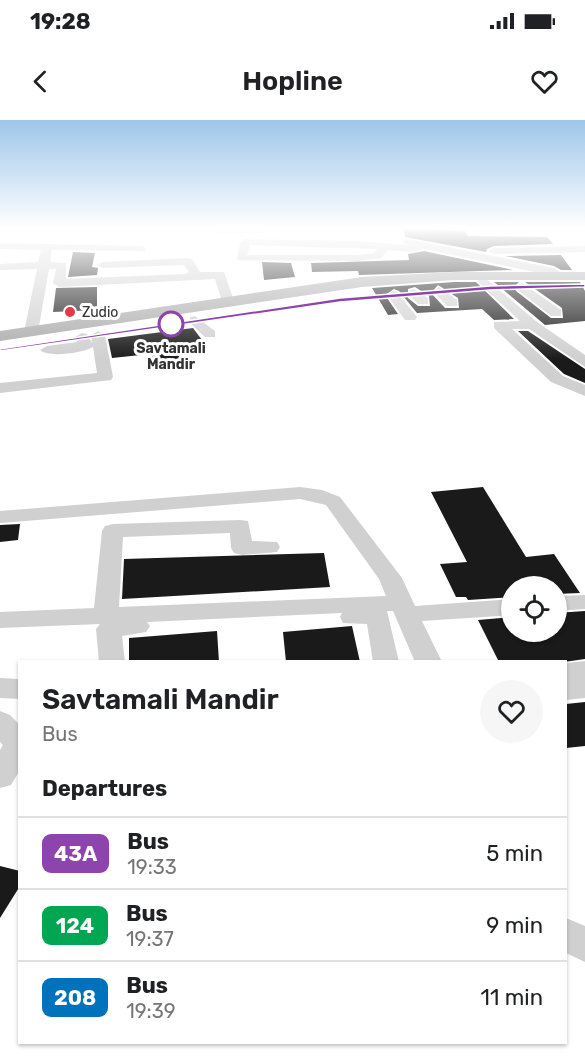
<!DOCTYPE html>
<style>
body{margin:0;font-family:Rubik,sans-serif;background:#f6f6f6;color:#202124;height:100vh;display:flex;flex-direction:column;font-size:22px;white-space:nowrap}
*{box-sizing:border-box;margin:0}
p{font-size:20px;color:#757577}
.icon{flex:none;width:33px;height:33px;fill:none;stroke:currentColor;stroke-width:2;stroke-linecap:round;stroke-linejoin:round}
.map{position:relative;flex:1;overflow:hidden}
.details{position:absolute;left:18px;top:540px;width:549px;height:384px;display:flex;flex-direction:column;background:#fff;border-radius:0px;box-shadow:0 2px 4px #0004}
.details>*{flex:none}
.badge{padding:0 12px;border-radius:9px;font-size:21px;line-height:39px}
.fabs{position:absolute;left:501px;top:456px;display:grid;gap:12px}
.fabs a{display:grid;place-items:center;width:66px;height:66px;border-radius:50%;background:#fff;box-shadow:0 2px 4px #0004;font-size:30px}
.map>.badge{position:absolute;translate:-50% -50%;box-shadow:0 0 0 3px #fff}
h2{padding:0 24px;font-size:22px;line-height:54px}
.round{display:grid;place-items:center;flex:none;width:63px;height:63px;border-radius:32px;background:#f6f6f6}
.overview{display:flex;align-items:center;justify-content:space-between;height:102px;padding:0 24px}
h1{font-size:28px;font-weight:600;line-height:45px}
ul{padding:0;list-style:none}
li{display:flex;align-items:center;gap:18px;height:72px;padding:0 24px;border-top:2px solid #e0e0e0}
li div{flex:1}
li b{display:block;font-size:22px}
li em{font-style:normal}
li .badge{min-width:66px;font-weight:700;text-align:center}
.status{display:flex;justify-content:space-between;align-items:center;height:42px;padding:0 30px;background:#fff;direction:ltr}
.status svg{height:16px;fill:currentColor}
header{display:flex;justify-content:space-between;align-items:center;height:78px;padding:0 24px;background:#fff;font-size:27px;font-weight:600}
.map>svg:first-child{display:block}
</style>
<div class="status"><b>19:28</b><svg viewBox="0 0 49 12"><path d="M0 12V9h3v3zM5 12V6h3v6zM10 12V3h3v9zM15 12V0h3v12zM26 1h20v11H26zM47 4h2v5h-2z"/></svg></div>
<header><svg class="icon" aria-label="back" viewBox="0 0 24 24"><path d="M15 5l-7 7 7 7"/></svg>Hopline<svg class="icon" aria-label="heart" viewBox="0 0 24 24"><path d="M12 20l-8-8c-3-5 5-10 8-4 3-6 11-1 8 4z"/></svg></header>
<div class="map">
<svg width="585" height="943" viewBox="0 0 585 943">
<rect width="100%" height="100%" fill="#fff"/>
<path fill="#1a1a1a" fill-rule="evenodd" d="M404,108l61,3 3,5 79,1 6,7 -59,2 -7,3 -1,3 -81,-15z
M424,131l89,19 -154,5 -1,-4 -46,1 -1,-9 98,-3 -1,-6z
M73,132l22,1 -3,14 6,1 -1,7 -29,2z
M561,135l11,15h-11l-7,-4 -49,-10z
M262,142l29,1 4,14 -31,3z
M454,162h22l38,37 -20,1 -12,-11 -65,4 -18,-22 -5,-2 -9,6 13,19 -10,1 -16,-27zM438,165l20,13 1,10h-14l-14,-15zM415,167l14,9 1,10h-12l-10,-8v-9z
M494,162h25l-5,5 2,4 35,27h12l-1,-10 -37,-26h55l5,9v30l-40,4z
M97,167v23l-44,2 3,-24z
M193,208l15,20 -30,3 7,8 -29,3 -6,-8 -38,4 -4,-19z
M518,211h10l57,38v14l-21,-9z
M483,367l43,70 28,-3 26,39 -24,1v-8h-44v11l-44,3 -2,-3h-10l-16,-33 27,-2 -36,-70z
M20,404l-2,16 -18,2v-17z
M324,433l6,34 -208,12 2,-40z
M585,491v48l-21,3h-65l-21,-42 34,-3v15h44v-19z
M352,506l8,36h-74l-3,-30z
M217,511l2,31h-90v-24z
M585,582v44l-19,2v-44z
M0,746l20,5v15l-20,32z"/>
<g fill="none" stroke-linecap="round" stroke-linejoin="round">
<path fill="#d0d0d0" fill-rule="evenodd" d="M218,108h45l5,3 -5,3 -49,-1 -1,-2z
M245,119l112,2 50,4 -5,-3 5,-3 147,29 6,4 -6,4 -130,-27 -11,3 -25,-2 -7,8 -22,3 -122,-1 3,-18zM250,125l127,4 -3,4 -15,2h-112z
M0,123l141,3 4,1v4l-93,-1 -2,12 16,1v16l119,-5 4,-2 -5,-7 -81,3 -6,-3 6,-3 85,-4 4,1 8,13h24l10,29 -1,3h-10l-8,-25 -156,8 -6,-4 3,-14h-7l-11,63 -7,4 -7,-4 13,-63 -37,1v-6l38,-2 3,-12 -41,-1z
M585,126v6l-91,2 -6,-3 6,-3z
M483,156l54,46 48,33v12l-56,-38h-17l51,47 22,9v11l-34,-14 -57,-54v-6l26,-1 -41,-38 -2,-3z
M522,163l39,27v6h-10l-33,-26 -2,-3z
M439,167l18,13v6h-10l-14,-15z
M414,169l14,9v6h-10l-8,-8v-6z
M393,171l4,1 20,25 -2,3h-10l-18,-25z
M195,196l20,15v6h-10l-15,-14v-6z
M98,211l7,4 8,42 -2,3 -111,13v-10l97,-10 -4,-26c-10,6 -45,11 -53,3l7,-4 30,-4 -2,-5 7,-4 5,1 5,9 -1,-8z
M300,367l22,3 18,7 62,81 13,28 97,-7v16l-90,6 20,41h-27l-22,-51h-6l12,51h-26l-6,-38 -24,-1 -3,-6 2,-4 -195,9 3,4 -4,6 -24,4 3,26h-26l-3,-33 4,-5 -100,4v-16l94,-4 8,-77 3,-5 8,-2 127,-4 8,1 4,20 25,1 3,5 -3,5 -35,3 -8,-2 -3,-5 -1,-15 -107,4 -4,70 267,-11 -7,-17 -53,-74 -26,-6 -300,24v-12z
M585,475v14l-29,2v-15z
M585,541v37l-19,2v-37z
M0,558l20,1v20l-20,-1z
M0,591l10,4 10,10v45l-9,15 -11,3v-38l3,-5 -3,-3z
M566,798l19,8v36l-19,-9z"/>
<path fill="#ababab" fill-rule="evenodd" d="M454,152h131v8h-131l-92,7 -362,54v-10l362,-54z"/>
</g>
<linearGradient id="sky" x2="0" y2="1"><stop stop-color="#9ec6ea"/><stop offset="0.45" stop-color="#fff"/><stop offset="1" stop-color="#fff" stop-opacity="0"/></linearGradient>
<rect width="585" height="240" fill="url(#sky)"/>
<path fill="#8e44ad" stroke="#fff" stroke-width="1.5" d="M585,164v3l-95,3 -150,12 -340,49v-2l340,-51 150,-12z"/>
<circle fill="#e63946" stroke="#fff" stroke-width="2" cx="70" cy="192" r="6"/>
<circle fill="#fff" stroke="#8e44ad" stroke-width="3" cx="171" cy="204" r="12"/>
<g text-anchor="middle" stroke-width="6" stroke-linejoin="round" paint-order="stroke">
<g font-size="14" fill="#333" stroke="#fff" text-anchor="start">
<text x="82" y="197">Zudio</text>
</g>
<g font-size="14" font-weight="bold" fill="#333" stroke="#fff">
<text x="171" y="233">Savtamali<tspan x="171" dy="16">Mandir</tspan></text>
</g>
</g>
</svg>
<div class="fabs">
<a><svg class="icon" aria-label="locate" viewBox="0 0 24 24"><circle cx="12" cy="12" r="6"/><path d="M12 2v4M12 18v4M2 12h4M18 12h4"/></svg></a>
</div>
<section class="details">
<div class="overview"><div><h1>Savtamali Mandir</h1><p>Bus</p></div><a class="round"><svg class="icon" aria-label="heart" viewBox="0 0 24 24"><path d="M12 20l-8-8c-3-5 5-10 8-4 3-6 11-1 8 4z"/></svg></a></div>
<h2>Departures</h2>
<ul>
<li><span class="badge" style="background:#8e44ad;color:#fff">43A</span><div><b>Bus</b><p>19:33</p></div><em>5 min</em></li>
<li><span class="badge" style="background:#00a651;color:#fff">124</span><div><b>Bus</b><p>19:37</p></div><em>9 min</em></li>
<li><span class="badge" style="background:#0072bc;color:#fff">208</span><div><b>Bus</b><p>19:39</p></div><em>11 min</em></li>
</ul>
</section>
</div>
